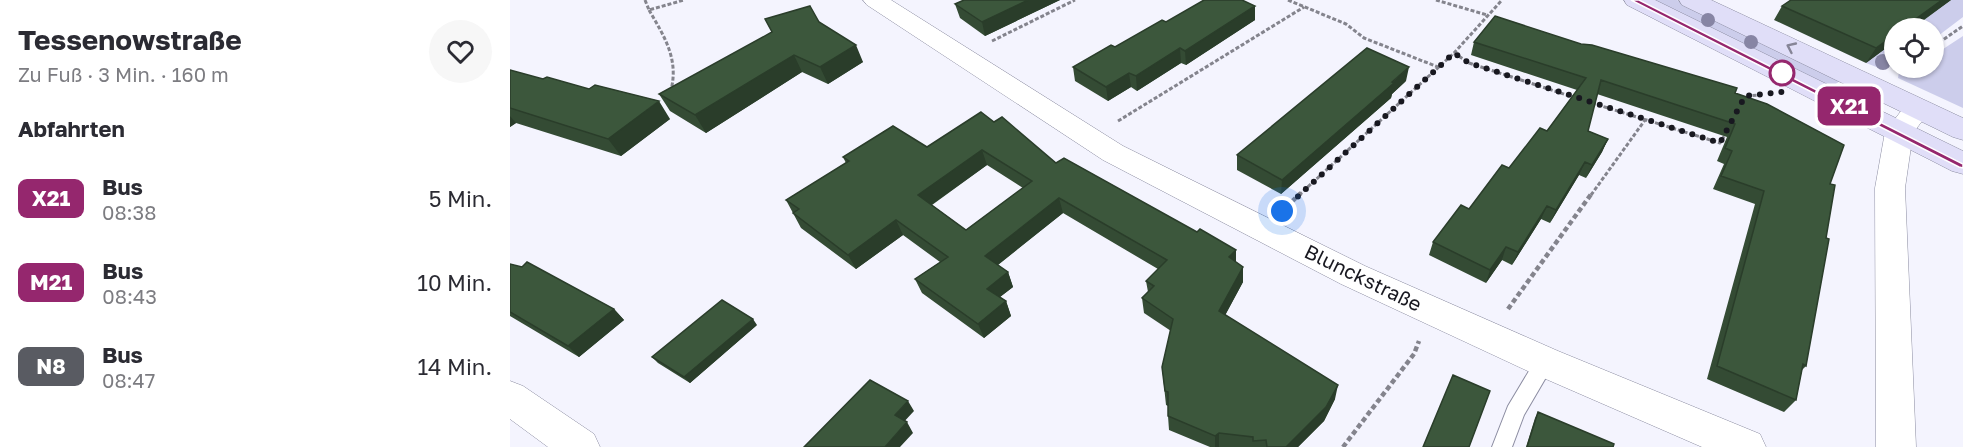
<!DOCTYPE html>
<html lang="de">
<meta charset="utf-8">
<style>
body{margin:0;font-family:"Golos Text",sans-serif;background:#f7f7f7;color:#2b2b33;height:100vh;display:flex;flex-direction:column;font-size:22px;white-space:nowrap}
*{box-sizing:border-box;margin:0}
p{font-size:20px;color:#7c7c81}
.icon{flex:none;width:33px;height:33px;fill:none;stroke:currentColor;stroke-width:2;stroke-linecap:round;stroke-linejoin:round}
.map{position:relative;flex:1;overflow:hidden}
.details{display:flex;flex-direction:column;background:#fff;width:510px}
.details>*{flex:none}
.badge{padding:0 12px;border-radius:9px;font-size:21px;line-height:39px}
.controls{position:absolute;left:1374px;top:18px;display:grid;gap:12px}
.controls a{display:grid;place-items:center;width:60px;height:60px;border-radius:50%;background:#fff;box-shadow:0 2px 4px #0004;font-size:30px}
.you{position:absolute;width:30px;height:30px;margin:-15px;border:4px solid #fff;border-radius:50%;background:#1a73e8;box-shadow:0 0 0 9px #1a73e833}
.map>.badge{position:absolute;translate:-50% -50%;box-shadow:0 0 0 3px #fff}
h2{padding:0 18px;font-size:22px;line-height:54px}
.round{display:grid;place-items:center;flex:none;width:63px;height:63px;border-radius:32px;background:#f7f7f7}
.overview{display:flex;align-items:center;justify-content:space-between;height:102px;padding:0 18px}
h1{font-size:28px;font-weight:700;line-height:45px}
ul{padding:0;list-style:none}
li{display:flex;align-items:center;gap:18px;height:84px;padding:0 18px}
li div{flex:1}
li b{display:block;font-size:22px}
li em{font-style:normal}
li .badge{min-width:66px;font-weight:700;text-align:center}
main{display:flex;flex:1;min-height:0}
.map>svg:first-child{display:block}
</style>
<main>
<section class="details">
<div class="overview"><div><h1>Tessenowstraße</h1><p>Zu Fuß · 3 Min. · 160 m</p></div><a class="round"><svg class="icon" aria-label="heart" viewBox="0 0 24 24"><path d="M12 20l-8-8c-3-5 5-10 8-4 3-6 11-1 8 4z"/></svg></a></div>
<h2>Abfahrten</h2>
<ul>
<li><span class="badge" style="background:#95276e;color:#fff">X21</span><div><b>Bus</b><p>08:38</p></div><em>5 Min.</em></li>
<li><span class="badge" style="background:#95276e;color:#fff">M21</span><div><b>Bus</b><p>08:43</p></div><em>10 Min.</em></li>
<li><span class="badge" style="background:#595b62;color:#fff">N8</span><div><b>Bus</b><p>08:47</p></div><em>14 Min.</em></li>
</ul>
</section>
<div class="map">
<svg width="1453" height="447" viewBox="0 0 1453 447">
<rect width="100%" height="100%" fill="#f4f4fe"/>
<path fill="#cccdeb" d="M1139,0h28l164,80 -12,9z
M1441,0h12v17l-29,22v-11h-22z
M1453,36v72l-65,-30 1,-6 9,-4h26v-13z
M1384,42v19l-15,7 -13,-5z"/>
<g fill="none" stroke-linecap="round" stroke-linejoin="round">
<g stroke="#8b8ca1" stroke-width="2">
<path id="lane" d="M1035,354l7,2 3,6 -31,53 -12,32h-20l16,-41 30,-50z"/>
</g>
<g stroke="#8b8ca1" stroke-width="1">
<path id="street" d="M353,0h28l232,146 242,120 193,85 202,83 6,13h-64l-170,-74 -191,-89 -238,-124 -236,-155z
M1408,99l10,3 4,6 -19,25 -8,55 11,259h-40l-1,-259 10,-56 23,-30z
M0,381l13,5 71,48 6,13h-52l-38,-28z"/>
</g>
<g stroke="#8b8ca1" stroke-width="1">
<path id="secondary" d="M1114,0h31l308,151v23l-11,-3 -325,-166z
M1169,0h32l252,118v22l-10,-3 -271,-132z"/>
</g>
<path stroke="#84848d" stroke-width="3" stroke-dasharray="4 2" stroke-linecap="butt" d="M135,0l4,10 35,-10
M778,0l58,24 18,14 74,29
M926,0l51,15
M139,10c15,26 30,49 22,80
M482,41l83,-41
M1424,46l29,-20
M944,53l15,10 107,35
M1233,100l2,-4 15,-1
M1082,103l128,40 6,-10
M608,121l186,-114
M789,195l155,-142 48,-53
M1081,195l54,-75"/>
<path stroke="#84848d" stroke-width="4.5" stroke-dasharray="5 3" stroke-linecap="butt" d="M776,207l15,-14
M998,309l84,-116
M833,447l71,-93 5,-13"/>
<use href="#lane" fill="#fff" fill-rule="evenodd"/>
<use href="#street" fill="#fff" fill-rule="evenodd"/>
<use href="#secondary" fill="#e0def8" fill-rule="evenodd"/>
</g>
<g fill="#8785a4">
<circle cx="1198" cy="20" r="7"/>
<circle cx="1241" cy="42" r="7"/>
<circle cx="1373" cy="62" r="8"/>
</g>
<path fill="#344b34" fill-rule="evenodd" d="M454,0h96l-75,36 -25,-18 -5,-14z
M1441,0l-85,63 -92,-43 8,-14z
M745,6v14l-69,45 -5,-2 -44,28 -6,-4 -23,14 -33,-20 -2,-14 93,-45z
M309,22l44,40 -35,22 -26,-12 -96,61 -36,-22 -11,-17z
M964,42l261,51 95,91 -4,54 -20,128 -4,4 -6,30 -12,12 -77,-33 48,-175 -42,-15 11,-25 -7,-3 10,-24 -130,-43 -9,37 20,8 -6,13 -16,26 -7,-3 -29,48 -9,-4 -29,46 -10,-5 -16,23 -57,-28 4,-13 36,-33 78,-78 30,-41 -106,-35z
M0,70l160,49 -49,37 -105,-33 -6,4z
M896,81l-14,13 -1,4 -110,96 -44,-24v-15z
M484,122l62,41 187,104v15l-18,33 110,84 -11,22 -26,26h-88l-41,-17 -1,-14v-10l-2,-1 -4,-38 9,-36 -27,-18 -2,-15 6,-6 -2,-11 12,-12 -95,-56 -65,52 10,7 5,15 -13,10 6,4 5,15 -27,22 -62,-45 -7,-14 25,-17 -37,-27 -47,34 -55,-41 -15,-28 60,-37 -3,-6 84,-10zM477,165l36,23 -57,42 -34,-25z
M0,264l104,45 10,11 -45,37 -69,-41z
M247,325l-67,58 -32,-20 -6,-6z
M1028,412l75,35h-87l9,-29z"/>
<path fill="#2a3d2a" d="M518,0h32l-75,36 -3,-14z
M1432,0h9l-39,28h-9z
M745,6v14l-69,45 -1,-14z
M1384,35v7l-28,21 10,-15z
M346,45l7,17 -35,22 -8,-17z
M670,48l1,15 -44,28 -1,-15z
M284,55l8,17 -96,61 -11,-18z
M899,67l-3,14 -14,13 -1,4 -110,96 1,-14z
M619,73l2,14 -23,14 -2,-14z
M149,101l11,18 -49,37 -13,-17z
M0,116l6,7 -6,4z
M1098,139l-6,13 -16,26 6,-13z
M472,150l5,15 -63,45 -6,-15z
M1075,162l-6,13 -29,48 6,-13z
M549,198l4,15 -73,58 -5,-15z
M1037,206l-6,13 -29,46 6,-13z
M386,220l7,15 -47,34 -8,-14z
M996,247l-4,13 -16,23 4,-13z
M726,250v15l-7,-8z
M733,267v15l-23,43 -1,-14z
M498,272l5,15 -21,16 -5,-14z
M496,301l5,15 -27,22 -6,-14z
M104,309l10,11 -45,37 -11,-11z
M243,319l4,6 -67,58 -6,-6z
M828,385l-3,14 -11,22 -26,26h-12z
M398,401l6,10 -13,14 -6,-10z
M397,422l6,11 -13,14h-15z
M709,433v14h-4v-11z"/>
<path fill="#3c573c" stroke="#2a3d2a" stroke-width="1.5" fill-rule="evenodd" d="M454,0h64l-46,22 -27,-18z
M694,0h38l13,6 -70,45 -5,-3 -44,28 -7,-3 -23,14 -33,-20 38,-22 4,2 47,-27 4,2z
M1281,0h151l-39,28h-9v7l-18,13 -94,-42z
M300,6l9,16 37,23 -36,22 -26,-12 -99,60 -36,-21 113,-62 -7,-13z
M985,16l86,28 11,1 145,43 -2,5 32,11 77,41 -14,39 5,1 -9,53 3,1 -23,127 -3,-2 -7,36 -79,-34 47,-175 -43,-15 11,-25 -7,-3 10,-24 -134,-44 -13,51 20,8 -16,26 -7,-3 -29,48 -9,-4 -29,46 -12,-5 -16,23 -57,-28 28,-37 8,4 33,-44 7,3 31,-40 7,3 39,-53 -112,-36z
M857,48l42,19 -17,15 2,1 -112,97 -45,-25z
M0,70l33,9 4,-2 42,12 6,-4 64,16 -51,38 -98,-31z
M471,112l13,10 8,-5 54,46 8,-5 133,74 3,-3 36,21 -7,7 14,10 -24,44 119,74 -12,22 -40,40h-19l-1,-7 -13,1v-4l-34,-4 -4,3 -47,-20v-24l-3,-1 -3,-24 11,-48 -31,-21 12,-12 -8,-5 21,-21 -108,-62 -74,58 23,16 -21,17 19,12 -28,23 -63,-45 33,-22 -52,-37 -48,35 -55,-42 6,-4 -13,-9 63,-39 -6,-4 50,-31 34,21zM472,150l50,31 -66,49 -48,-35z
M17,262l87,47 -46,37 -58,-34v-48l12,3z
M212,300l31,19 -69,58 -32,-20z
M943,375l37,16 -21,56h-46z
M360,380l38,21 -13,14 12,7 -22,25h-81z
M1028,412l76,32 -1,3h-86z"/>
<defs><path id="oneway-chevron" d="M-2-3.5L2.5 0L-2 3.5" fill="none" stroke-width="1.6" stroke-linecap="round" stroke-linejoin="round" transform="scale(1.5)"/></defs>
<use stroke="#868597" href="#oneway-chevron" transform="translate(1281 47) rotate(-155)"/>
<path fill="#95276e" stroke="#fff" stroke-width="1.5" d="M1121,0h8l324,164v4l-4,-1z"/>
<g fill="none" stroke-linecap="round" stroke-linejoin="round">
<path stroke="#181820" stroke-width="6" stroke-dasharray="0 10.8" d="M772,211l172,-158 15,10 251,80 25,-47 37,-4v-19"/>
</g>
<circle fill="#fff" stroke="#95276e" stroke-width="3" cx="1272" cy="73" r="12"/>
<g text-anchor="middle" stroke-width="6" stroke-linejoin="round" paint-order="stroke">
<g font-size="20" fill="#181820" stroke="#fff">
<text transform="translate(853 278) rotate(26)" y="7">Blunckstraße</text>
</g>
</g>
</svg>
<div class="controls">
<a><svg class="icon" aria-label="locate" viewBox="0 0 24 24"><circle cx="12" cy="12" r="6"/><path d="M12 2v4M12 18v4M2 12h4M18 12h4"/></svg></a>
</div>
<div class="you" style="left:772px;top:211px"></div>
<b class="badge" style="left:1339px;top:106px;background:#95276e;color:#fff">X21</b>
</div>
</main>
